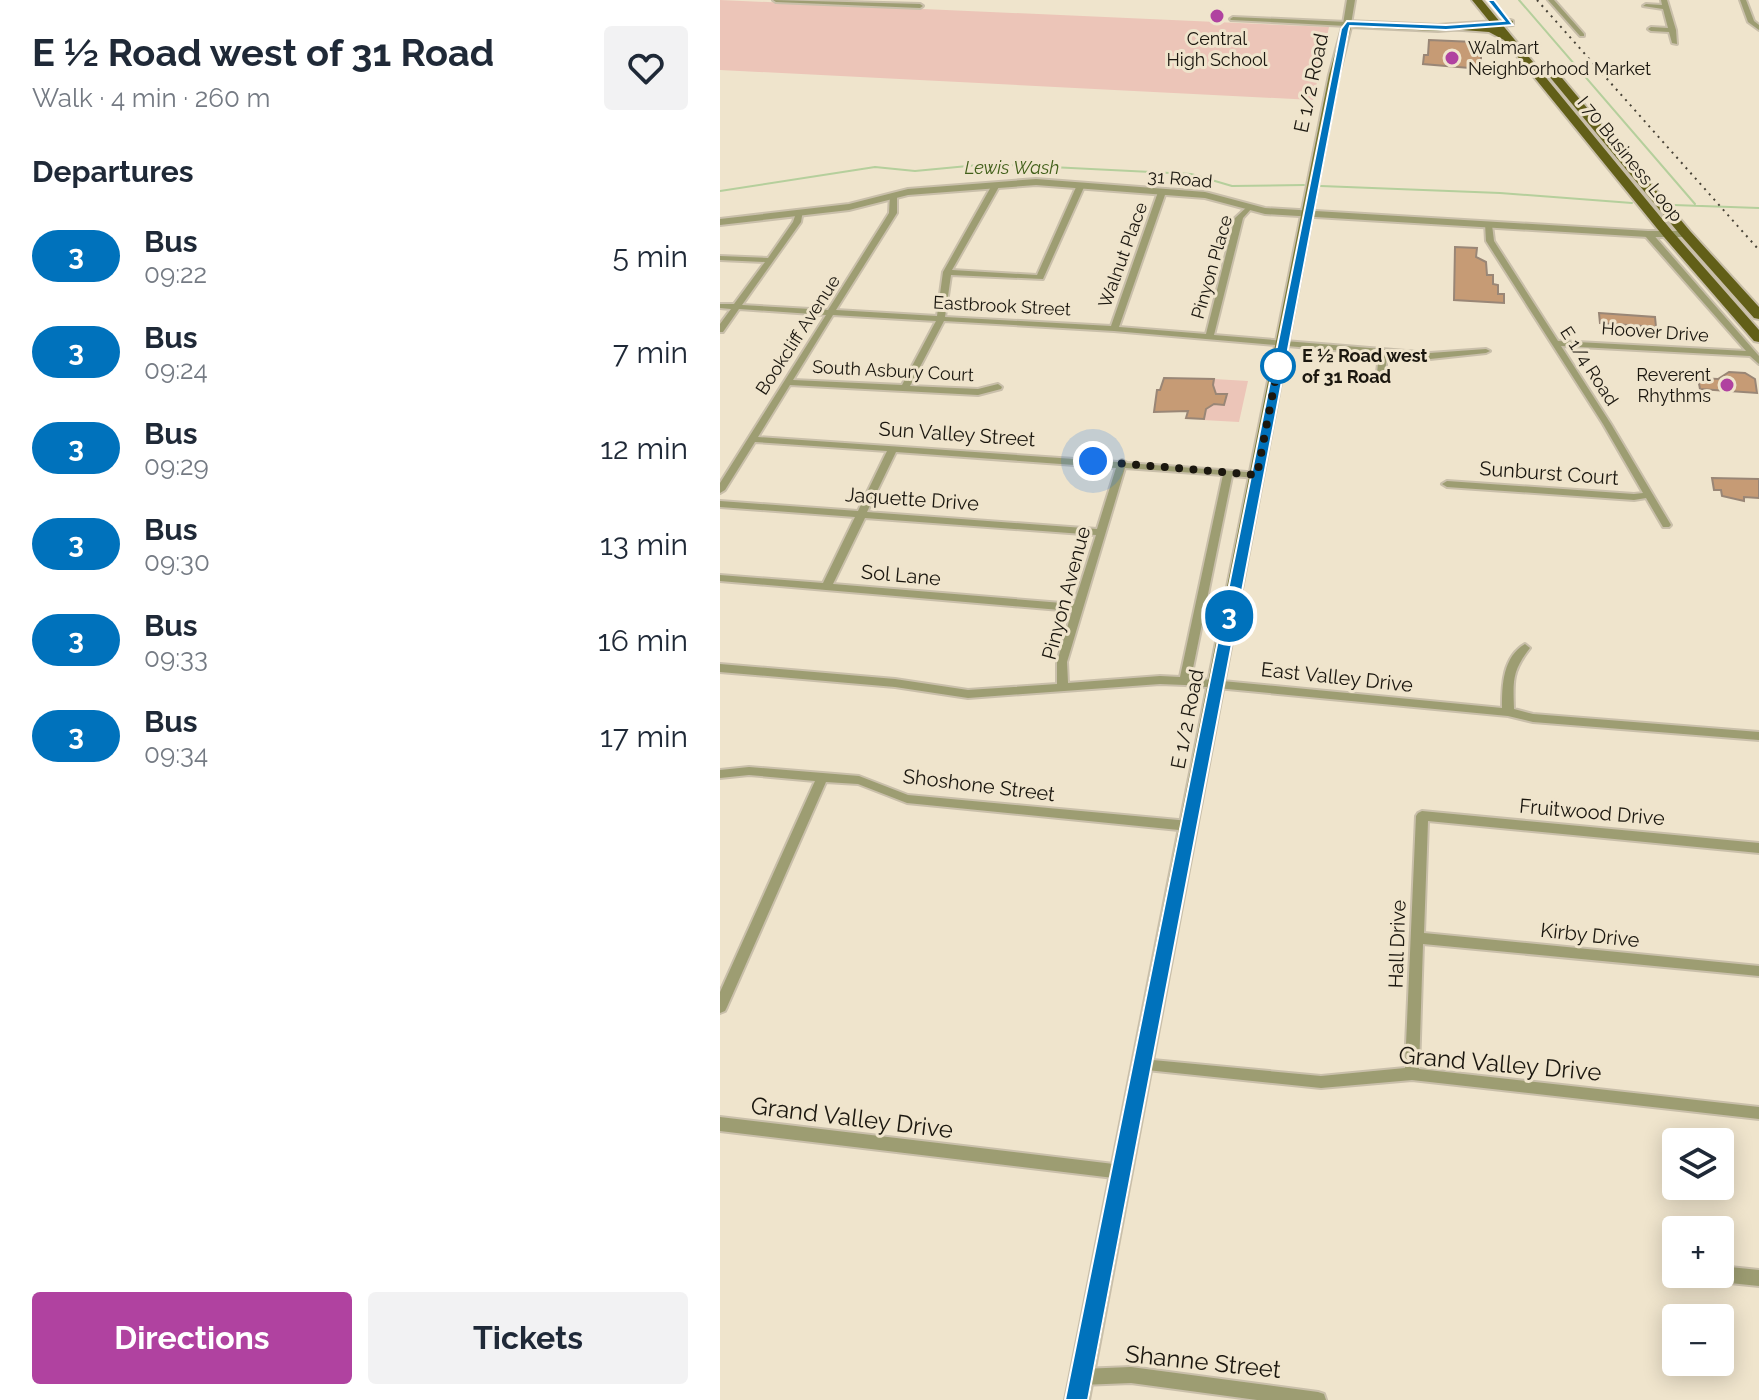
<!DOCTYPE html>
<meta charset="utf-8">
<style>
body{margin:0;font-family:Raleway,sans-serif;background:#f2f2f3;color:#1f2937;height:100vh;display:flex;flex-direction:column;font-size:30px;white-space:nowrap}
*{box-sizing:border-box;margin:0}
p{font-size:26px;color:#747a83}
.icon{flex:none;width:44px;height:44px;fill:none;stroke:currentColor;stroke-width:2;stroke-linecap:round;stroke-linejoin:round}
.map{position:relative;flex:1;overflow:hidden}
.details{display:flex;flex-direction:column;background:#fff;width:720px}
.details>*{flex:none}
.badge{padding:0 16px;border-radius:26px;font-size:28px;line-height:52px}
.controls{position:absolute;left:942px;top:1128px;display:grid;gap:16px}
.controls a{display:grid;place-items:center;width:72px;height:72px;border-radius:8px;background:#fff;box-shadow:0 4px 20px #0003;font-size:40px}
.you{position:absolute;width:40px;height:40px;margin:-20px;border:6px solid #fff;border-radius:50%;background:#1a73e8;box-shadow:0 0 0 12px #1a73e833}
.map>.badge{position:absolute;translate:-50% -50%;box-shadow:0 0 0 4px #fff}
h2{padding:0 32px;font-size:30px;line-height:72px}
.round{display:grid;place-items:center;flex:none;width:84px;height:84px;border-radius:8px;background:#f2f2f3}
.head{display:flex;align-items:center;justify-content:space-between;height:136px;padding:0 32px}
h1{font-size:38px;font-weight:700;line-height:60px}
.primary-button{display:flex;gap:16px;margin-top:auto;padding:16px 32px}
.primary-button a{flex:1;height:92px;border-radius:8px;background:#b042a0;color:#fff;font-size:32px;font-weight:700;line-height:92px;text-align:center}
.primary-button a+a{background:#f2f2f3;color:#1f2937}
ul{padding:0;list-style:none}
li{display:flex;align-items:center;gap:24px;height:96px;padding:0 32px}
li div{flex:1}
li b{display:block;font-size:30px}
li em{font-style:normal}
li .badge{min-width:88px;font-weight:700;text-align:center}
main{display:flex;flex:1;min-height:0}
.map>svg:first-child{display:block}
</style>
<main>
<section class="details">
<div class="head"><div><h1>E ½ Road west of 31 Road</h1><p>Walk · 4 min · 260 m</p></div><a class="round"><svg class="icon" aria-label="heart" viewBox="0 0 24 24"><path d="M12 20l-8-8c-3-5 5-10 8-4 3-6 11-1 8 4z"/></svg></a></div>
<h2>Departures</h2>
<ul>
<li><span class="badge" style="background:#0072bc;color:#fff">3</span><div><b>Bus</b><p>09:22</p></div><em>5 min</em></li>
<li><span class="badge" style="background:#0072bc;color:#fff">3</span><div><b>Bus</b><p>09:24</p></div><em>7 min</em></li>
<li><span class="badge" style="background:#0072bc;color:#fff">3</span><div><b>Bus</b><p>09:29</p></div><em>12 min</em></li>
<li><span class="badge" style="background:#0072bc;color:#fff">3</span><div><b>Bus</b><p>09:30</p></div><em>13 min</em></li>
<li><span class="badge" style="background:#0072bc;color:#fff">3</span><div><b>Bus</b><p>09:33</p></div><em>16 min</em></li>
<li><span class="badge" style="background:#0072bc;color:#fff">3</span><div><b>Bus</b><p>09:34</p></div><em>17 min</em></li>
</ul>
<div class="primary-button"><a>Directions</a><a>Tickets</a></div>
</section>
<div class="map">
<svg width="1039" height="1400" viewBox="0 0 1039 1400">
<rect width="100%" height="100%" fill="#efe4cc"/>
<path fill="#ecc5b8" d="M0,0l609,27 -16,73 -593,-30z
M494,379l34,2 -9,41 -36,-2 3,-11 8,-5h10l2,-10 -10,-1 -5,-4z"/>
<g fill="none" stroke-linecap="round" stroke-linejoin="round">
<path stroke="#b5cf9c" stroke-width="2" d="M799,0l176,204
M601,186l179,7 132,10
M0,191l155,-24 40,4 74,-7 202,10 41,12 72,-1
M953,205l86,3"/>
</g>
<path fill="#c69b75" stroke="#998676" stroke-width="2" d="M709,40l45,2v13h7v14l-58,-5 1,-9h4z
M735,247l22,1 -1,9 10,5 1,13h6v9l5,1v9h6v9l-50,-3z
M879,313l56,4 1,10 -56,-4z
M1009,372l16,1 10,6 2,14 -57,-4 -2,-11 20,1z
M444,378l50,1 -1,6 3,9h11l-3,11 -10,-1 -8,5 -2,10 -18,-1 2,-7 -34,1 3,-22h3z
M992,478l47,1v19l-15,-1v4l-22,-5 -1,-6h-7z"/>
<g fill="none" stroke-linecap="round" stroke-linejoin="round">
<g stroke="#c9bfaa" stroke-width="4">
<path id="minor" d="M53,0l147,4 3,2 -3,2 -144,-6z
M828,0h6l30,34v2h-4z
M941,0h6l9,30 1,14 -5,-1 -3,-11 -18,-1 -3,-2 3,-2 17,1 -5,-19 -20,-3 3,-2 16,1z
M1020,0h6l8,21 5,4v5l-11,-8z
M513,17l114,5 3,2 -3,2 -116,-6 -1,-1z
M276,183l4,2 -48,85 85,5 40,-90 4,-2 4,2 -42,94 -92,-4 -6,42 166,9 47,-134 4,-2 4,2 -47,135 87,7 29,-116 13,-12 4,2 -9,10 -29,117 216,18 56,-4 4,2 -4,2 -56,6 -43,-4 -2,18 -4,3 -4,-3 2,-19 -265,-23 -170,-10 -34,65 68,3 20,-5 4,3 -1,2 -23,6 -188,-10 -32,52 360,25 4,-2 5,3 133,10v4l-3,1 -25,-2 -41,202 311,30c0,-24 1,-51 23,-64l5,4c-18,23 -17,33 -16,61l19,5 226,18v8l-226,-18 -25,-6 -323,-31 -25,-1 -192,14 -73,-11 -175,-15v-8l175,15 73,11 89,-6v-22l15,-51 -352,-30v-6l103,8 32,-66 -135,-10v-6l138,10 29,-60 -132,-9 -30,48 -5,3v-10l106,-168 -87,-6 -16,23h-3v-8l11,-15 -11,-1v-4h14l31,-42 -45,-2v-4l48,2 25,-36 4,-12h6l-2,12 -59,83 86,5 61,-97 1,-18 7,-2v20l-61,97 101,6 6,-44 49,-87zM113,315l103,6 -34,64 -109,-5zM176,452l220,16 -19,61 -230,-17zM405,468l98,7 -43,202 -20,-1 -92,7 -1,-21zM145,518l231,17 -22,69 -241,-20z
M765,223l7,2 2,16 64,100 188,10 -101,-115v-4h6l108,124v8l-9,-8 -189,-10 50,78 60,101 -2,2h-6l-17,-29 -12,2 -187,-13 -5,-3 5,-3 187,13 9,-1 -40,-69 -117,-183z
M29,767l110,9 49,19 281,26 4,2 2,3 -2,3 -4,2 -282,-28 -49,-19 -32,-2 -99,225 -2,4 -5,2v-21l95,-211 -66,-6 -29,3v-8z
M702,811l337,32v10l-331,-32 -4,112 335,33v10l-336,-32 -4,125 340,38v12l-347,-39 -91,8 -184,-19 -2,-4 2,-4 5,-2 179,17 84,-8 11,-252 2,-3z
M0,1117l402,48 5,2 2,5 -2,5 -5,2 -402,-48z
M1000,1266l39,4v16l-39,-4 -5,-3 -3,-5h8z
M411,1367l187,25 6,2 2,6h-69l-126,-17 -50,2 -6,-2 -2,-6 2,-6 6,-2z"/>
</g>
<g stroke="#c9bfaa" stroke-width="4">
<path id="tertiary" d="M627,0h8l-4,24 -4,2 -4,-2z
M316,179l169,13 60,16 383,23h38l5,3 -5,3h-38l-383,-23 -60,-16 -169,-13 -128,10 -59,15 -129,15v-6l129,-15 59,-15z"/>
</g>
<g stroke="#c9bfaa" stroke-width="4">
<path id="secondary" d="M790,20l3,1v4l-75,6 -87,-4 -12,48 -250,1325h-24l264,-1325 14,-51 4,-3 91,4z"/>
</g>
<g stroke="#c9bfaa" stroke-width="4">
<path id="primary" d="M752,0h10l190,231 87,99v12l-5,-1 -90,-104 -160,-197 -15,-8 -39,-3v-4l3,-1 41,3z
M829,72h8l133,159 69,76v12l-5,-1 -72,-81 -133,-161z"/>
</g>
<use href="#minor" fill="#9d9d72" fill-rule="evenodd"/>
<use href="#tertiary" fill="#9d9d72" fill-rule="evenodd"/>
<use href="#secondary" fill="#7b7935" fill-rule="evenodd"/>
<use href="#primary" fill="#625f18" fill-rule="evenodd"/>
<path stroke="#484337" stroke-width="2" stroke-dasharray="2 5" stroke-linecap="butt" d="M817,0l222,250"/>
</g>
<path fill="#0072bc" stroke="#fff" stroke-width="2" d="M767,0h7l19,25 -67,5 -96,-4 -1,3 -261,1371h-23l276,-1371 6,-8 99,4 58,-4z"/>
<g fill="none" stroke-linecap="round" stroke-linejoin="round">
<path stroke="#1b170f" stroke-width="8" stroke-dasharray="0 14.4" d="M373,461l164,14 21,-109"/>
</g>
<g fill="#b042a0" stroke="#efe4cc" stroke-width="3">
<circle cx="497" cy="16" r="8"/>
<circle cx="732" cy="58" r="8"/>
<circle cx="1007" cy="385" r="8"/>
</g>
<circle fill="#fff" stroke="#0072bc" stroke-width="4" cx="558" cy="366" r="16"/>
<g text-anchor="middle" stroke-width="6" stroke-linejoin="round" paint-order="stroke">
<g font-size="18" fill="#1b170f" stroke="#efe4cc">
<text x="497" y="45">Central<tspan x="497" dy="21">High School</tspan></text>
<text x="748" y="54" text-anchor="start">Walmart<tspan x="748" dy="21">Neighborhood Market</tspan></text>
<text x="991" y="381" text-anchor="end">Reverent<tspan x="991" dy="21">Rhythms</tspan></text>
</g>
<g font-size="18" fill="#1b170f" stroke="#efe4cc">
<text transform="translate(910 159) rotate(51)" y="6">I 70 Business Loop</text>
<text transform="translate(460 179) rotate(5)" y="6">31 Road</text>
<text transform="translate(403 255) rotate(-70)" y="6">Walnut Place</text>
<text transform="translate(492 267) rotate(-74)" y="6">Pinyon Place</text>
<text transform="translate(282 306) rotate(3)" y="6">Eastbrook Street</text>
<text transform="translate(935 332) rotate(4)" y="6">Hoover Drive</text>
<text transform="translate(78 335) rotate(-57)" y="6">Bookcliff Avenue</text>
<text transform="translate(869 366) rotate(57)" y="6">E 1/4 Road</text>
<text transform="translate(173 371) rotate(3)" y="6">South Asbury Court</text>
</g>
<g font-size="18" font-style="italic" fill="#42601a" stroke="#efe4cc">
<text x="292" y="174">Lewis Wash</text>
</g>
<g font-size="18" font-weight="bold" fill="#1b170f" stroke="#efe4cc" text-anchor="start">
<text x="582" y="362">E ½ Road west<tspan x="582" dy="21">of 31 Road</tspan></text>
</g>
<g font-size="20" fill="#1b170f" stroke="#efe4cc">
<text transform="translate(591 83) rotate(-78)" y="7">E 1/2 Road</text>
<text transform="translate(237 434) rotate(4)" y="7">Sun Valley Street</text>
<text transform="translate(829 473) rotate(4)" y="7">Sunburst Court</text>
<text transform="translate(192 499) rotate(4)" y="7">Jaquette Drive</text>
<text transform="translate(181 575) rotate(5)" y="7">Sol Lane</text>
<text transform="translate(346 593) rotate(-75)" y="7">Pinyon Avenue</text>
<text transform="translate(617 677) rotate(6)" y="7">East Valley Drive</text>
<text transform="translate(467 719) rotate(-79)" y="7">E 1/2 Road</text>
<text transform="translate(259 785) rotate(7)" y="7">Shoshone Street</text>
<text transform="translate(872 812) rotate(5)" y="7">Fruitwood Drive</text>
<text transform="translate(870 935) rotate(6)" y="7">Kirby Drive</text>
<text transform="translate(677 944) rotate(-88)" y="7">Hall Drive</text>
</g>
<g font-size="24" fill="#1b170f" stroke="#efe4cc">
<text transform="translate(780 1064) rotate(5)" y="8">Grand Valley Drive</text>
<text transform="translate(132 1118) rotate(7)" y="8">Grand Valley Drive</text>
<text transform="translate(483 1362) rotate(6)" y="8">Shanne Street</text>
</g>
</g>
</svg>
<div class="controls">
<a><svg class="icon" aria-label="layers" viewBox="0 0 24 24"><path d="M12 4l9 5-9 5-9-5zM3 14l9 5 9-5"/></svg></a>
<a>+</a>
<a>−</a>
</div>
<div class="you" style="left:373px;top:461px"></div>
<b class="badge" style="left:509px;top:616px;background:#0072bc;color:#fff">3</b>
</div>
</main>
